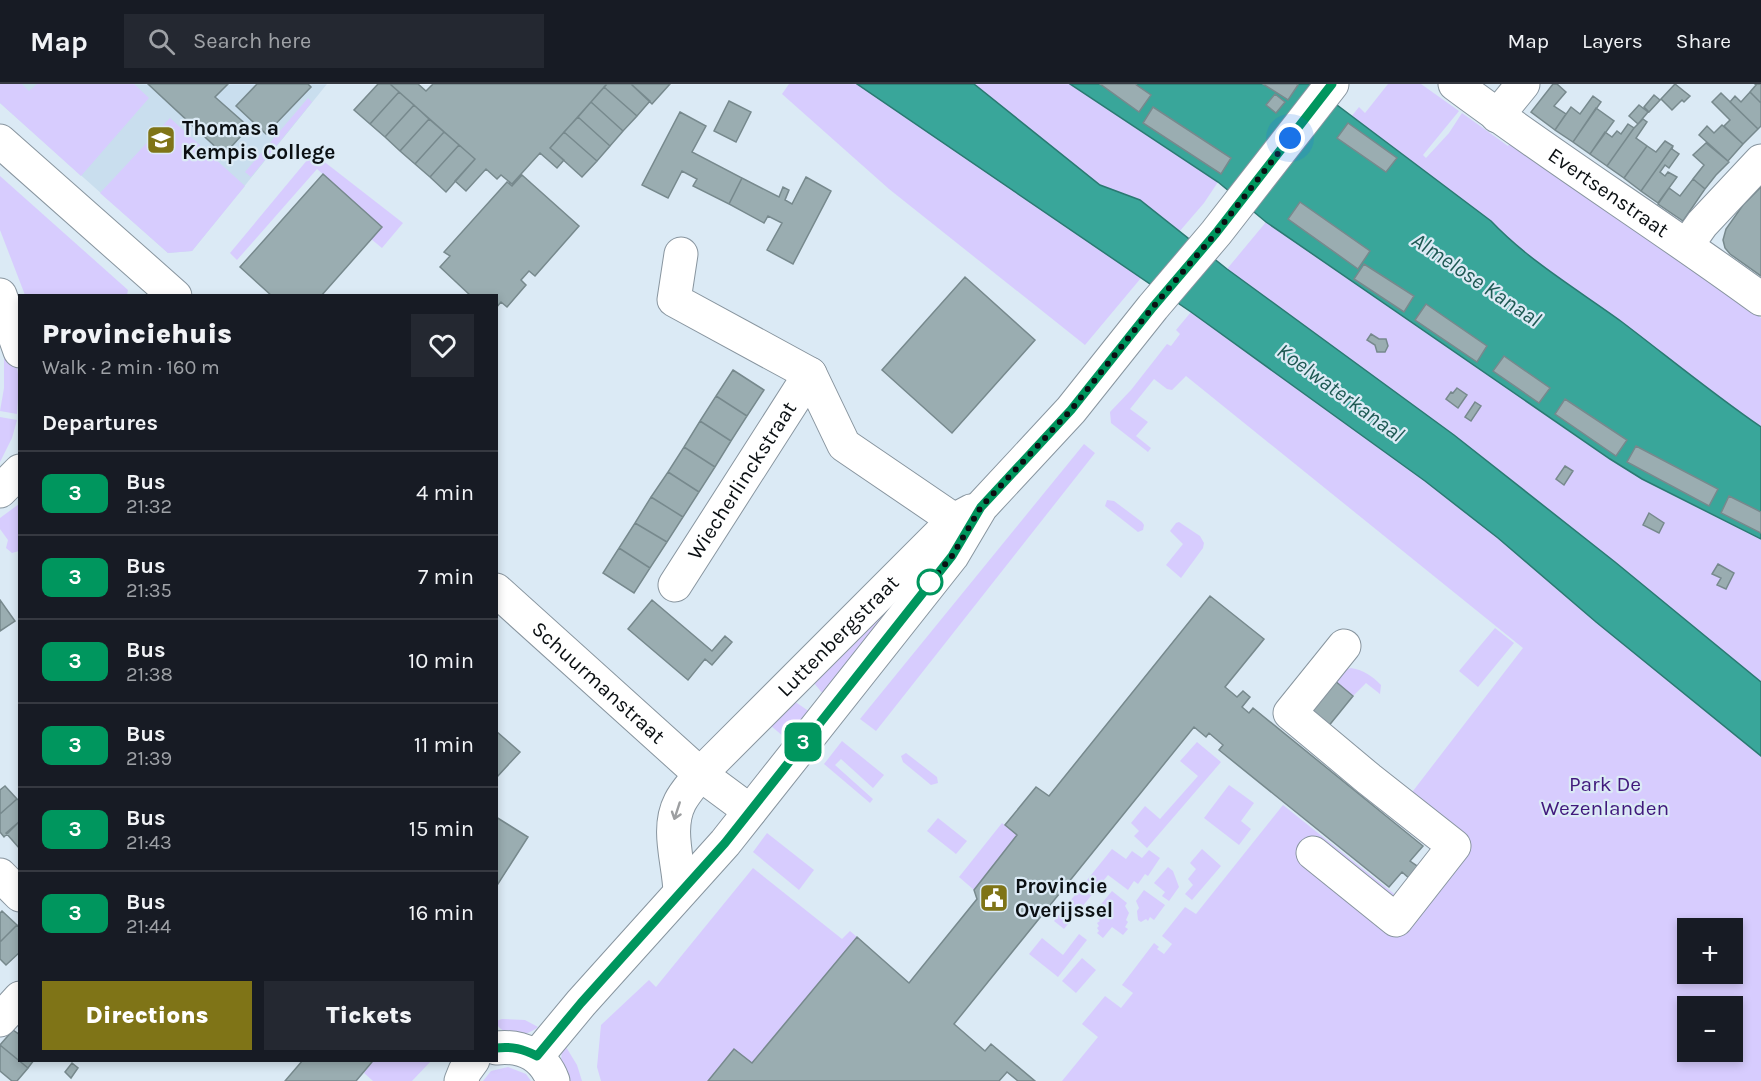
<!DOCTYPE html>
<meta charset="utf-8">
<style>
body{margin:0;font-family:Karla,sans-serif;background:#242831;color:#f1f3f6;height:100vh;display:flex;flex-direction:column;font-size:22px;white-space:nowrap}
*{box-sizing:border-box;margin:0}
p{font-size:20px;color:#9ea1a6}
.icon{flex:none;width:33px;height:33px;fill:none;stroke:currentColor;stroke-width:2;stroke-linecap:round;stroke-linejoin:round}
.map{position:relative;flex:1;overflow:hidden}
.panel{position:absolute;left:18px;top:210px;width:480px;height:768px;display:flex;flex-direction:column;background:#171b24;border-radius:0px;box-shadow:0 3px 9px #0003}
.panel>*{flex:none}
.badge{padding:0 12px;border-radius:9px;font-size:21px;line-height:39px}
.controls{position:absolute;left:1677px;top:834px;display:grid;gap:12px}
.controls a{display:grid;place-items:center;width:66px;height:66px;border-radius:0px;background:#171b24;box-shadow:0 3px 9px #0003;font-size:30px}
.you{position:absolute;width:30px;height:30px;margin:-15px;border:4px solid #fff;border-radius:50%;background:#1a73e8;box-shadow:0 0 0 9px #1a73e833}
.map>.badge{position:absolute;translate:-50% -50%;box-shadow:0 0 0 3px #fff}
h2{padding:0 24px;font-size:22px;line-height:54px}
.round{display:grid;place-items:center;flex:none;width:63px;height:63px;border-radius:0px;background:#242831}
.headline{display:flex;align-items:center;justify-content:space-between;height:102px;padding:0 24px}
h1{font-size:28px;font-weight:800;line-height:45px}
.action{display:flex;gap:12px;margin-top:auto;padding:12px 24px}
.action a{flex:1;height:69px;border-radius:0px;background:#7f7417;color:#fff;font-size:24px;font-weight:800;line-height:69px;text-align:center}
.action a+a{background:#242831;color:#f1f3f6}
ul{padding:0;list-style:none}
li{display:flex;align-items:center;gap:18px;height:84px;padding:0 24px;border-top:2px solid #363941}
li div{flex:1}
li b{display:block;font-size:22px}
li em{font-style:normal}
li .badge{min-width:66px;font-weight:700;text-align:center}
header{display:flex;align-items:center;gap:36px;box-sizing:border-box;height:84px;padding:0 30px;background:#171b24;border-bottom:2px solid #363941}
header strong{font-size:28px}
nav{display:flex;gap:33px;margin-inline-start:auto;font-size:21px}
.search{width:420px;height:54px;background:#242831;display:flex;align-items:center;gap:15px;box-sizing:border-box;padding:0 21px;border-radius:0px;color:#9ea1a6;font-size:22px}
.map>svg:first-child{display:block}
</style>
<header>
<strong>Map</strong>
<div class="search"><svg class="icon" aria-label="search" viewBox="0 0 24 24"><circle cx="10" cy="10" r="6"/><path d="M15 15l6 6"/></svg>Search here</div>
<nav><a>Map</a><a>Layers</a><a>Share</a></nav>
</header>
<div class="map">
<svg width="1761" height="997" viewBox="0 0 1761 997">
<rect width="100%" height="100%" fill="#dbeaf5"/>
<path fill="#c9deee" d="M0,0h327l-135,167 -24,2 -168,-150z"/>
<path fill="#d7ccfe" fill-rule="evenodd" d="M0,0h22l7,7 8,-7h97l15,14 -68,78 -81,-73z
M789,0h68l284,194 -56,67 -196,-156 -107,-95z
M974,0h96l148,98 -14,21 -25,29 -39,-32 -40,-15z
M1388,0h33l38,27 -36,44 3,3 23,-25 13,-20 46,33 5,-6 248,178v109c-48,-33 -93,-70 -140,-105 -43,-32 -92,-61 -130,-101l-140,-104 8,-10 6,6z
M308,14l4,4 -61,75 -6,-5z
M170,34l75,68 -53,65 -24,2 -68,-60z
M313,69l90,70 -21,25 -11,-9 11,-12 -65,-58 -80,91 -7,-7z
M0,92l128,114 -1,5h-102l-25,-65z
M1266,138l370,253 125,64v542h-699l36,-44 -16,-13 23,-28 16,12 12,-15 -11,-8 32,-42 5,4 -2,2 7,5 8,-10 -10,-8 23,-29 11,7 87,-109 115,92 37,-46 -42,-34 130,-169 -337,-272 -14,14 -5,-1 -13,-10 -24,30 18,13 -12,14 15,12 -3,4 -37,-29 -1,-11 21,-22 36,-46 4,2 9,-12 -4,-4 15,-18 4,3 35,-44 -3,-2zM1688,844h44v46h-44zM1688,922h44v46h-44z
M4,272l12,2 3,24 -2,32 -17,-3 4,-23z
M0,333l17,3 -5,18 -12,24z
M1084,360l11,9 -219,278 -16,-12z
M1107,416l7,1 28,21 2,3 -1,5 -5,2 -33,-26z
M19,420v47l-7,2 -6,-5 2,-8 -8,-11v-11z
M1179,438l21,14 4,7 -1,5 -22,30 -15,-13 17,-21 -13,-13 6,-8z
M945,456l-122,154 -9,-11z
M1495,544l19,15 -36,44 -19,-16z
M1351,584c13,2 21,8 30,17l-1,9 -14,-11 -13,13 -19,-16 10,-10z
M791,615l19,13 -19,31 -28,-24z
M842,657l42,34 -11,13 -32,-29 -6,6 38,34 -3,4 -46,-39z
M1197,658l24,20 -74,86 -13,-12 5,-5 -8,-8 14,-17 15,13 38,-43 -18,-15z
M906,669l31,24 1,6 -7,2 -28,-23 -2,-6z
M1229,701l25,18 -13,18 10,8 -12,16 -35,-27z
M938,734l29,23 -11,13 -29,-23z
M1002,739l15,12 -43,55 -15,-13z
M767,749l47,37 -15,20 -46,-38z
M1112,765l14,10 6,-8 10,7 7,-8 11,8 -12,18 -3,-2 -7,10 -4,-3 -6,9 -20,-15 -44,54 -10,-8z
M1202,765l19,17 -29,34 -7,-6 8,-9 -5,-6 8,-10 -6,-6z
M1168,783l5,4 6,16 -10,14 -7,-5 3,-4 -11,-9z
M753,784l89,71 8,-8 7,6 -105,126 -18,-14 -26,32h-107l-4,-14 4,-42 48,-45 7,7z
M1144,806l21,15 -11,15 -4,-3 -2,4 -2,-2 -5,3 -3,-2 -1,-9 2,-3 -3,-7z
M1112,807l15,12 -2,3 4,7 -3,7 2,2 -3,5 3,2 -5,6 -11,-8 -9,11 -6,-5 2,-2 -2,-3 2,-2 -2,-3 3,-2 -2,-2 2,-3 -3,-7z
M1079,850l8,6 -29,37 -29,-23 13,-16 21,17z
M1082,874l14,12 -20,23 -14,-12z
M502,935l23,1 13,7c-12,10 -31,11 -41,-2l-1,-4z
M562,963h4l11,18 5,16h-17l-4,-18z
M373,977h58l-19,20h-39l-9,-8z
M508,983l18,7 5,7h-48l8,-10z"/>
<path fill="#39a69a" stroke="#2b7972" stroke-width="1.5" d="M857,0h117l126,101 40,15 87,69 227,166 161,127 146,120v74l-165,-134 -98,-84 -73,-57 -234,-169z
M1070,0h239l182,137c38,40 87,69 131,101 46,35 91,72 139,105v112l-119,-60 -32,-20 -344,-237 -48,-40z"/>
<path fill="#9aadb1" stroke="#77898d" stroke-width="1.5" d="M148,0h80l-13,13 34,30 -26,29 -1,-3z
M257,0h51l3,3 -45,47 -30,-28z
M378,0h12l9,8 -29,32 -16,-14z
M390,0h28l8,7 7,-7h174l-57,64 14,12 -7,8 -17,-15 -28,31 -11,-9 -4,4 -11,-10 -20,22 -11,-10 20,-22z
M607,0h24l19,17 -13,15 -33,-29z
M631,0h39l-18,20z
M1100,0h35l16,11 -12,17z
M1263,0h33l2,1 -10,15z
M1553,0h4l9,8 -12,14 12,8 -11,16 -24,-18z
M1675,0l15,12 -6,6 -2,-2 -10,10 -11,-11z
M1755,0h6v19l-11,-11 6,-7z
M604,3l33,29 -14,15 -32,-29z
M399,8l15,13 -29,32 -15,-13z
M1750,8l11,11v23l-3,3 -28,-27 5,-6 6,6z
M1721,9l37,36 -15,15 -19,-18 6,-6 -18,-18z
M1275,10l10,8 -9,11 -10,-8z
M1654,11l6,5 -11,12 -5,-5z
M1593,12l8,6 -28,40 -18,-12 16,-23 9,7z
M729,17l22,11 -15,30 -22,-11z
M591,18l32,29 -13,15 -32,-29z
M414,21l15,14 -29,32 -15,-14z
M1639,21l9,7 -10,12 -9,-8z
M1153,23l78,51 -10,16 -78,-51z
M1596,24l18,13 -24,33 -17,-12z
M680,28l26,14 -14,26 50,26 -13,26 -36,-18 4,-7 -15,-8 -14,27 -26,-13z
M578,33l32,29 -13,15 -33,-29z
M429,35l15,13 -29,32 -15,-13z
M1643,35l4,3 -11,16 11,8 -23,32 -17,-12 27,-38z
M1348,39l49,35 -11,14 -49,-34z
M1628,40l6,4 -27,38 -17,-12 15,-22 7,5 5,-6 4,3z
M1722,41l21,19 -15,17 -29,-26 8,-9 7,7z
M444,48l15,13 -29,32 -15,-13z
M564,48l33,29 -15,16 -32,-29z
M1665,57l8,5 -32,45 -17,-13 23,-32 9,6z
M1706,59l23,19 -13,13 -11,14 -12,-10 11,-14 -11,-10z
M459,61l16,14 -29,33 -16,-15z
M1673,62l-1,3 7,5 -10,14 -4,-3 -5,7 5,4 3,-4 9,5 -19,26 -17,-12z
M323,90l59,53 -61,69h-49l-32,-29z
M522,91l57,51 -44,50 -6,-5 -8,9 5,5 -19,22 -6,-5 -5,6v-12h-25l-31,-29 10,-11 -6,-4 63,-70 5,4z
M806,93l25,14 -38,73 -26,-14 15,-27 -14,-7 -4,7 -35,-19 13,-26 37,19 4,-10 6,3 -4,10 7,4z
M1693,95l12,10 -22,32 -25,-17 11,-16 11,8z
M1761,103v89l-31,-22 -5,-6 -2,-8 3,-11 17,-24z
M1300,118l70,49 -12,18 -70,-50z
M1364,180l50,32 -10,16 -50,-33z
M965,193l70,63 -83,93 -70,-63z
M1426,220l61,42 -10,16 -62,-42z
M1371,250l8,5h7l2,7 -3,6h-8l-2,-7 -8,-5z
M1504,272l46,32 -11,15 -46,-32z
M733,286l31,20 -17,26 -31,-20z
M1457,304l10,7 -9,13 -12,-9 5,-7 2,1z
M716,312l31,20 -16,25 -31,-20z
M1565,315l62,41 -11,16 -61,-42z
M1475,318l6,4 -10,15 -6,-4z
M700,337l31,20 -16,26 -31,-20z
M1636,362l82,43 -9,17 -82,-44z
M684,363l31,20 -16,25 -31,-20z
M1565,382l8,5 -9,14 -8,-6z
M668,388l31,20 -16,25 -32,-20z
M1729,412l32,16v21l-40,-20z
M651,413l32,20 -16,25 -32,-19z
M1649,429l15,10 -5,10 -16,-8z
M635,439l32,19 -17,26 -31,-20z
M619,464l31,20 -16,25 -31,-20z
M1718,480l16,9 -8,16 -9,-4 4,-7 -9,-4z
M1210,512l54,43 -39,48 12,10 6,-6 7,6 -8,10 7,6 4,-5 170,138 -13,15 10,7 -9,12 -9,-8 -13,15 -170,-137 4,-5 -14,-12 -3,4 -12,-10 -240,297 31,27 6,-7 44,37h-17l-11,-9 -8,9h-291l26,-32 18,14 105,-126 52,46 68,-84 -3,-9 43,-55 -12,-10 31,-38 13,9z
M0,516l15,21 -15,10z
M652,516l60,51 13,-15 7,6 -20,23 -7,-6 -17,21 -60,-51z
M1334,596l19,16 -30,37 -19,-16z
M496,647l24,21 -24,26z
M5,702l12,13 -17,15v-24z
M17,715l3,2v20l-16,16 -4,-5v-18z
M496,733l32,20 -32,50z
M20,737v26l-1,1 -13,-15z
M2,827l15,14 -17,17v-29z
M17,841l3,3v24l-14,13 -6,-6v-17z
M13,946l7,5v25h14l-6,8 -28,-23z
M0,961l28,23 -11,13h-5l-12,-10z
M303,976h69v2l-16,19h-71z
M72,979l6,5 -7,10 -6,-6z"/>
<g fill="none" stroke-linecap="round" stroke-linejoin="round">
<g stroke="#88959f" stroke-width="35">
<g id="minor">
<path id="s1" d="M1455,0c100,75 205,141 306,215"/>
<path d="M1497,32l26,-32"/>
<path d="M0,57l175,155"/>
<path d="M1687,161l15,-21 59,-63"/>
<path d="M681,170l-7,46 136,74 34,71 110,75"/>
<path d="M0,211l20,56"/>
<path d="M0,407l20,-20"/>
<path id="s2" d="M675,501l135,-211"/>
<path id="s3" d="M496,506l204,184 50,37"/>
<path d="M1313,769l83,67 58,-74 -85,-67 -79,-66 54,-67"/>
<path d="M0,791l20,20"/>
<path d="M0,936l20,-22"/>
</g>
</g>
<g stroke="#88959f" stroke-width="35">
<g id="major">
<path id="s4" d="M680,808c-1,-30 -14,-63 0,-90 5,-10 14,-19 20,-28l254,-254 17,-9"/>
<path d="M496,964c26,-3 48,8 57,33"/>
<path d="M537,972l44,-53 144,-160 227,-287 29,-49 90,-97 82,-103 63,-74 116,-149"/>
<path d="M461,997l4,-10 8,-11"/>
</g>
</g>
<use href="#minor" stroke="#fff" stroke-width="33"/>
<use href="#major" stroke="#fff" stroke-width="33"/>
</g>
<defs><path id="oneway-shaft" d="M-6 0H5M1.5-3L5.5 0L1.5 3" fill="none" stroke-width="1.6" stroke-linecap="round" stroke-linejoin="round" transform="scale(1.5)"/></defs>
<use stroke="#9d9fa1" href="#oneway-shaft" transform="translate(677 727) rotate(108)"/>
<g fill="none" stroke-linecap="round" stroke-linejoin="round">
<g stroke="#fff" stroke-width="14">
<path id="line" d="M496,964c16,-2 27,1 41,8l44,-53 144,-160 227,-287 29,-49 90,-97 82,-103 63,-74 116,-149"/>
</g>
<use href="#line" stroke="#00965e" stroke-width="9"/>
<path stroke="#0b1013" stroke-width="6" stroke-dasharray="0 10.8" d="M930,498l-6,8 28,-34 29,-49 90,-97 82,-103 63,-74 74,-95"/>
</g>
<defs>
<g id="school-square" transform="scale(1.5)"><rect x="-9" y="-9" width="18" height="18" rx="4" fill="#7f7417" stroke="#dbeaf5"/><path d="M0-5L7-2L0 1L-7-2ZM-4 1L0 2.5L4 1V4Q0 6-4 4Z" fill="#fff"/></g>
<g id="civic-square" transform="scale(1.5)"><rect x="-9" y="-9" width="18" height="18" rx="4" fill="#7f7417" stroke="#dbeaf5"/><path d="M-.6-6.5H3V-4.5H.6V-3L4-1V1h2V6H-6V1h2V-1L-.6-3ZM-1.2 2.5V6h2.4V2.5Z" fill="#fff"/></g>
</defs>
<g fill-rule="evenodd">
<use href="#school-square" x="161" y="56"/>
<use href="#civic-square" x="994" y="814"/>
</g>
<circle fill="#fff" stroke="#00965e" stroke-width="3" cx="930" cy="498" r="12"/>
<g text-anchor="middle" stroke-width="4.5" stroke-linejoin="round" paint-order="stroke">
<g font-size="21" font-weight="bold" fill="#0b1013" stroke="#dbeaf5" text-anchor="start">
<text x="182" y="51">Thomas a<tspan x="182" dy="24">Kempis College</tspan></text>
<text x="1015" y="809">Provincie<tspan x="1015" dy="24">Overijssel</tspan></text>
</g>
<g font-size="21" fill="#0b1013" stroke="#dbeaf5">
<text dy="7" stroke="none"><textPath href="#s1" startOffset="188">Evertsenstraat</textPath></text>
<text dy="7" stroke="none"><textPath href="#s2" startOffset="124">Wiecherlinckstraat</textPath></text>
<text dy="7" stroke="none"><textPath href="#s4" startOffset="321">Luttenbergstraat</textPath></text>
<text dy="7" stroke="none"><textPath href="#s3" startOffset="138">Schuurmanstraat</textPath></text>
</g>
<g font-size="21" fill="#40197c" stroke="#dbeaf5">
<text x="1605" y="707">Park De<tspan x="1605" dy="24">Wezenlanden</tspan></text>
</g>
<g font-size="22" font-style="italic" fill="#1e5953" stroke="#dbeaf5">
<text transform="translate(1477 195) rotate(34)" y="8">Almelose Kanaal</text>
<text transform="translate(1341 308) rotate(36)" y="8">Koelwaterkanaal</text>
</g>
</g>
</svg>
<div class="controls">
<a>+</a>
<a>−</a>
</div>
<div class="you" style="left:1290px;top:54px"></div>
<b class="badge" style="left:803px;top:658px;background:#00965e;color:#fff">3</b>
<section class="panel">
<div class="headline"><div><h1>Provinciehuis</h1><p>Walk · 2 min · 160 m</p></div><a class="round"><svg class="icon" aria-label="heart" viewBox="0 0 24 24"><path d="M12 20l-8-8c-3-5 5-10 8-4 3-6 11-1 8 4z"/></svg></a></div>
<h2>Departures</h2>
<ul>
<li><span class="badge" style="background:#00965e;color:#fff">3</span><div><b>Bus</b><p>21:32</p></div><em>4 min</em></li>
<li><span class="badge" style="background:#00965e;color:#fff">3</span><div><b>Bus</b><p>21:35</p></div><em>7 min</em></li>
<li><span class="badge" style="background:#00965e;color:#fff">3</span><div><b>Bus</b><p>21:38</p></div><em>10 min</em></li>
<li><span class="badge" style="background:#00965e;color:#fff">3</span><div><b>Bus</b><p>21:39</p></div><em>11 min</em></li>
<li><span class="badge" style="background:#00965e;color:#fff">3</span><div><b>Bus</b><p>21:43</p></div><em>15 min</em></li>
<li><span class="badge" style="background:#00965e;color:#fff">3</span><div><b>Bus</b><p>21:44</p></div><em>16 min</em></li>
</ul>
<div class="action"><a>Directions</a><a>Tickets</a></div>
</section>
</div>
